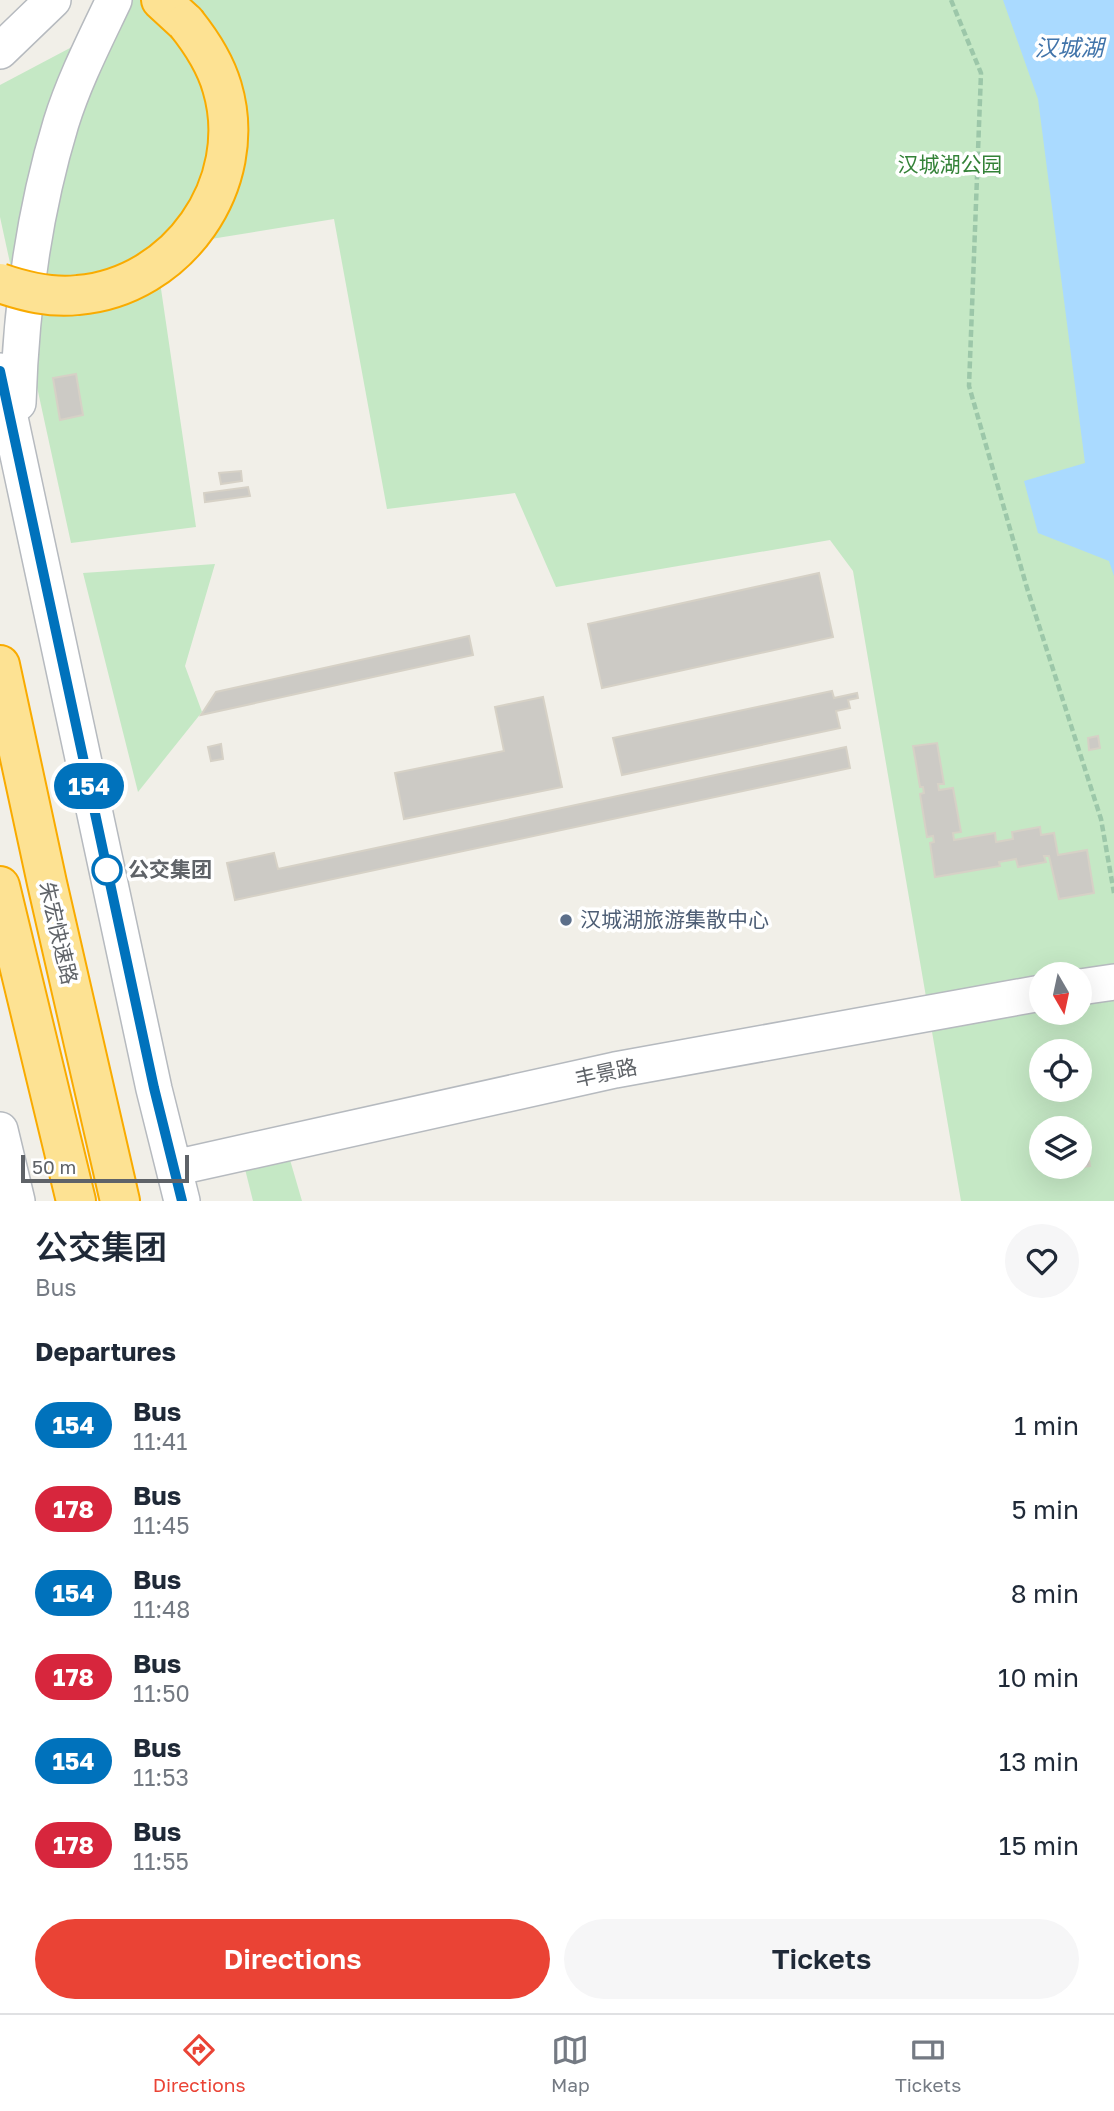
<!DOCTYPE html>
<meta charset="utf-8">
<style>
body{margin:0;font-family:"Golos Text","Noto Sans SC",sans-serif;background:#f6f6f7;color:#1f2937;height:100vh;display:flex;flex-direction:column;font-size:26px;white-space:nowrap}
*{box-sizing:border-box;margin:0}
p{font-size:23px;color:#747a83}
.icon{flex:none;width:38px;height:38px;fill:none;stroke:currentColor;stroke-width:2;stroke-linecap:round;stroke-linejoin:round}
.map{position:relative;height:1201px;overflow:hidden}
.sheet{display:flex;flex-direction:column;background:#fff;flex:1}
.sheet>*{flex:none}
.badge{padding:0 14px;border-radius:23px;font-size:24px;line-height:46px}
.needle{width:46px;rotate:171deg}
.tools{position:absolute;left:1029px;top:962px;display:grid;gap:14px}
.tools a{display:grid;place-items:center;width:63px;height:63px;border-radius:50%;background:#fff;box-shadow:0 7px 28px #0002;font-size:35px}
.scale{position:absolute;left:21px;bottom:18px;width:168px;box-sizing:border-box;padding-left:7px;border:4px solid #5f6368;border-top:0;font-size:19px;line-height:24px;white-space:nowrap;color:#5f6368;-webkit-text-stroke:5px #fff;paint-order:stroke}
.map>.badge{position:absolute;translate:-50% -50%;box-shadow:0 0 0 4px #fff}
h2{padding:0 35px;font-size:26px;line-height:63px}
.round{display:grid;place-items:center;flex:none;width:74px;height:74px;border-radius:37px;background:#f6f6f7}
.overview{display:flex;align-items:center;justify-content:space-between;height:119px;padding:0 35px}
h1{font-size:33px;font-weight:600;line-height:52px}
.cta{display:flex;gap:14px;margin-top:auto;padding:14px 35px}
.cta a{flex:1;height:80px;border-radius:42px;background:#ea4335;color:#fff;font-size:28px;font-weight:600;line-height:80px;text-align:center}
.cta a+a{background:#f6f6f7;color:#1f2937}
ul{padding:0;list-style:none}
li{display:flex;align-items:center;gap:21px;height:84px;padding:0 35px}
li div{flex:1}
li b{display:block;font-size:26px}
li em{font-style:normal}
li .badge{min-width:77px;font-weight:700;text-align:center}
.tabs{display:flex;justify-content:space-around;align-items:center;height:98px;border-top:2px solid #e0e1e3;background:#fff;font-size:19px;color:#747a83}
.tabs a{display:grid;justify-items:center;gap:4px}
.tabs .selected{color:#ea4335}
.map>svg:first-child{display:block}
</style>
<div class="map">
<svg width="1114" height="1201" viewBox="0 0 1114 1201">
<rect width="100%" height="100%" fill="#f1efe8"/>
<path fill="#c5e8c5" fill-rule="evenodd" d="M116,0h998v1201h-153l-108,-630 -23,-31 -274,47 -41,-94 -128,16 -53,-290 -179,29 41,279 -125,16 -71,-326v-132l70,-37zM1041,975h39v38h-39zM1041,1052h39v38h-39zM1041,1129h39v38h-39z
M215,564l-30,102 17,46 -64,80 -55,-219z
M288,1153l14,48h-49l-10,-40z"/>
<path fill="#aadaff" d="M1003,0h111v576l-5,-15 -71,-28 -14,-52 61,-18 -47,-364z"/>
<path fill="#cccac5" stroke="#d6d1c6" stroke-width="2" d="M76,374l7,41 -23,5 -7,-42z
M241,471l1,10 -21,3 -2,-11z
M248,487l2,9 -45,6 -1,-9z
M819,573l14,64 -231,51 -14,-64z
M469,636l4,19 -272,60 15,-23z
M832,691l2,7 23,-5 1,5 -10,2 2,8 -14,3 4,17 -218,47 -9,-37z
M543,697l19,90 -158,32 -9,-46 109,-22 -9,-44z
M1098,736l2,12 -11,2 -1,-12z
M937,743l7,41h-6l1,6 14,-2 8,44 -8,1 1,7 41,-7 1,9 17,-3 -1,-7 28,-5 1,8 13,-2 4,22 29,-5 7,43 -35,6 -10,-43h-5l2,6 -28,5 -2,-8 -17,3 1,4 -65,11 -5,-34 4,-1 -1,-6 -6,1 -7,-43 4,-1 -1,-6h-3l-7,-41z
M221,744l2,15 -12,2 -3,-14z
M846,747l4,21 -615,132 -8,-37 47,-10 4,16z
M1085,1132l5,34 -30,5 -1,-4h21v-34z"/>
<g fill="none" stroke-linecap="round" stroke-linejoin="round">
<g stroke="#b6babf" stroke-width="38">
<path id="secondary" d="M0,51l53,-51
M0,371l154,718 28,112
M18,403c3,-95 15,-188 43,-280 13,-42 34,-83 53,-123
M1080,987l34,-5
M0,1130l17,71
M174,1168l441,-98 426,-77"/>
</g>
<g stroke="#f9ab00" stroke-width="42">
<path id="highway" d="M161,0l25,23
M0,665l47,218 73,318
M0,886l76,315"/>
</g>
<path stroke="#9cc7a9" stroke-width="4.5" stroke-dasharray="7 3.5" stroke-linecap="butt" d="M951,0l30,73 -12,313 58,202 74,231 13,74"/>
<use href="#secondary" stroke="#fff" stroke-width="35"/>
<use href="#highway" stroke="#fde293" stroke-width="38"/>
<g stroke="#f9ab00" stroke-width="42" stroke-linecap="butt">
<path id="highway-bridge" d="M0,283c26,9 51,15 78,12 99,-8 173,-111 144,-208 -7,-24 -20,-44 -36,-64"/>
</g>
<use href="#highway-bridge" stroke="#fde293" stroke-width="38"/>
</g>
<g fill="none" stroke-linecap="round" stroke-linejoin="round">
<g stroke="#fff" stroke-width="16">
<path id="line" d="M0,371l154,717 28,113"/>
</g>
<use href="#line" stroke="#0072bc" stroke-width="10"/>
</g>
<circle fill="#fff" stroke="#0072bc" stroke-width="3.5" cx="107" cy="870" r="14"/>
<circle fill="#5c6f8a" stroke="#fff" stroke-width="2.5" cx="566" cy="920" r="7"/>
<g text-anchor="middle" stroke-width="7" stroke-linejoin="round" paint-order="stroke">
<g font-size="21" fill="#348238" stroke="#fff">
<text x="950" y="172">汉城湖公园</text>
</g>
<g font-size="21" font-weight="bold" fill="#5f6368" stroke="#fff" text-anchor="start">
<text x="128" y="877">公交集团</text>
</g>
<g font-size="21" fill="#4e5e75" stroke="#fff" text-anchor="start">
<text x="580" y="927">汉城湖旅游集散中心</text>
</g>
<g font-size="21" fill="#5f6368" stroke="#fff">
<text transform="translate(58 933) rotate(77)" y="7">朱宏快速路</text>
<text transform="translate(606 1073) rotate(-12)" y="7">丰景路</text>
</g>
<g font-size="23" font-style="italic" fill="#4174aa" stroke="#fff">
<text x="1069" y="56">汉城湖</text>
</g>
</g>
</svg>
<div class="tools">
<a><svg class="needle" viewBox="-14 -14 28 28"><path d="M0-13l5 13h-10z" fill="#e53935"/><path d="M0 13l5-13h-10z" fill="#747a83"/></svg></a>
<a><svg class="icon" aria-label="locate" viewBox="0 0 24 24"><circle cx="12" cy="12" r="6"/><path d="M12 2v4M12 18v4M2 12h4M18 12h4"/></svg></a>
<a><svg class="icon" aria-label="layers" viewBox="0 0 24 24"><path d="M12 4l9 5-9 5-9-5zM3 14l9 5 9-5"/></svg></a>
</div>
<div class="scale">50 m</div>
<b class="badge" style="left:89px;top:786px;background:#0072bc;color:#fff">154</b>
</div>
<section class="sheet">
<div class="overview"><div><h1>公交集团</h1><p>Bus</p></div><a class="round"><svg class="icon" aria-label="heart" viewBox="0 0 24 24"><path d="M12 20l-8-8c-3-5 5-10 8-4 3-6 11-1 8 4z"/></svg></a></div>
<h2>Departures</h2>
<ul>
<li><span class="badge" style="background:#0072bc;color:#fff">154</span><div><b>Bus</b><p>11:41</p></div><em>1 min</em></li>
<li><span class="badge" style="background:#d7263d;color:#fff">178</span><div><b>Bus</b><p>11:45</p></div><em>5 min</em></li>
<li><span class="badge" style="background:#0072bc;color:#fff">154</span><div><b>Bus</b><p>11:48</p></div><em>8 min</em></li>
<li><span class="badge" style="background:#d7263d;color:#fff">178</span><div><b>Bus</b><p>11:50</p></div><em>10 min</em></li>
<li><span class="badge" style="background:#0072bc;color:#fff">154</span><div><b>Bus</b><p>11:53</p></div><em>13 min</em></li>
<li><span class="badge" style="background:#d7263d;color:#fff">178</span><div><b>Bus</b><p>11:55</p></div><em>15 min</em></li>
</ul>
<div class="cta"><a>Directions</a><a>Tickets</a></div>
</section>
<nav class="tabs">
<a class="selected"><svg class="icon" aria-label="directions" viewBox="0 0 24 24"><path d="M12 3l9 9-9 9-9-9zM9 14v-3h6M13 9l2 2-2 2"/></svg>Directions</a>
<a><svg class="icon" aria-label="map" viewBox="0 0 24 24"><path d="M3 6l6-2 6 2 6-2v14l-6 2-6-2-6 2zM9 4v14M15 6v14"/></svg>Map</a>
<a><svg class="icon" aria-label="tickets" viewBox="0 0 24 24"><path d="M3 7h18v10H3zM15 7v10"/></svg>Tickets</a>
</nav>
